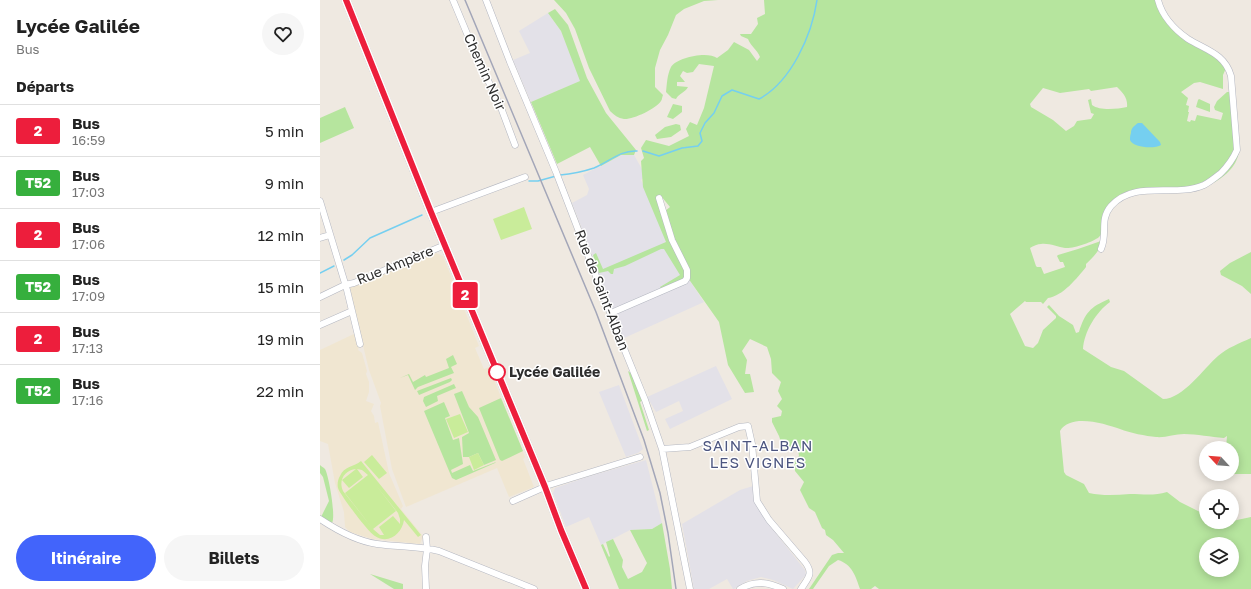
<!DOCTYPE html>
<html lang="fr">
<meta charset="utf-8">
<style>
body{margin:0;font-family:"Golos Text",sans-serif;background:#f6f6f6;color:#222;height:100vh;display:flex;flex-direction:column;font-size:15px;white-space:nowrap}
*{box-sizing:border-box;margin:0}
p{font-size:13px;color:#767676}
.icon{flex:none;width:22px;height:22px;fill:none;stroke:currentColor;stroke-width:2;stroke-linecap:round;stroke-linejoin:round}
.map{position:relative;flex:1;overflow:hidden}
.details{display:flex;flex-direction:column;background:#fff;width:320px}
.details>*{flex:none}
.badge{padding:0 8px;border-radius:3px;font-size:14px;line-height:26px}
.needle{width:26px;rotate:296deg}
.controls{position:absolute;left:879px;top:441px;display:grid;gap:8px}
.controls a{display:grid;place-items:center;width:40px;height:40px;border-radius:50%;background:#fff;box-shadow:0 2px 10px #0003;font-size:20px}
.map>.badge{position:absolute;translate:-50% -50%;box-shadow:0 0 0 2px #fff}
h2{padding:0 16px;font-size:15px;line-height:36px}
.round{display:grid;place-items:center;flex:none;width:42px;height:42px;border-radius:21px;background:#f6f6f6}
.overview{display:flex;align-items:center;justify-content:space-between;height:68px;padding:0 16px}
h1{font-size:19px;font-weight:700;line-height:30px}
.action{display:flex;gap:8px;margin-top:auto;padding:8px 16px}
.action a{flex:1;height:46px;border-radius:24px;background:#4264fb;color:#fff;font-size:16px;font-weight:700;line-height:46px;text-align:center}
.action a+a{background:#f6f6f6;color:#222}
ul{padding:0;list-style:none}
li{display:flex;align-items:center;gap:12px;height:52px;padding:0 16px;border-top:1px solid #e0e0e0}
li div{flex:1}
li b{display:block;font-size:15px}
li em{font-style:normal}
li .badge{min-width:44px;font-weight:700;text-align:center}
main{display:flex;flex:1;min-height:0}
.map>svg:first-child{display:block}
</style>
<main>
<section class="details">
<div class="overview"><div><h1>Lycée Galilée</h1><p>Bus</p></div><a class="round"><svg class="icon" aria-label="heart" viewBox="0 0 24 24"><path d="M12 20l-8-8c-3-5 5-10 8-4 3-6 11-1 8 4z"/></svg></a></div>
<h2>Départs</h2>
<ul>
<li><span class="badge" style="background:#ed1e3c;color:#fff">2</span><div><b>Bus</b><p>16:59</p></div><em>5 min</em></li>
<li><span class="badge" style="background:#36af3d;color:#fff">T52</span><div><b>Bus</b><p>17:03</p></div><em>9 min</em></li>
<li><span class="badge" style="background:#ed1e3c;color:#fff">2</span><div><b>Bus</b><p>17:06</p></div><em>12 min</em></li>
<li><span class="badge" style="background:#36af3d;color:#fff">T52</span><div><b>Bus</b><p>17:09</p></div><em>15 min</em></li>
<li><span class="badge" style="background:#ed1e3c;color:#fff">2</span><div><b>Bus</b><p>17:13</p></div><em>19 min</em></li>
<li><span class="badge" style="background:#36af3d;color:#fff">T52</span><div><b>Bus</b><p>17:16</p></div><em>22 min</em></li>
</ul>
<div class="action"><a>Itinéraire</a><a>Billets</a></div>
</section>
<div class="map">
<svg width="931" height="589" viewBox="0 0 931 589">
<rect width="100%" height="100%" fill="#efe9e1"/>
<path fill="#e3e1e8" d="M228,13l13,18 20,50 -50,21 -18,-42 17,-7 -11,-22z
M301,155h13l12,21 -5,4 39,86 24,36 -82,37 -29,-82 -21,-54 15,-8 2,-6 -6,-14z
M396,366l16,33 -62,30 -5,-10 18,-8 -4,-10 -23,11 -9,-15z
M299,385l24,64 -5,4 -12,4 -27,-65z
M326,460l16,63 -10,6 -22,1 -29,15 -12,-28 -23,10 -13,-34 2,-5 35,-12z
M433,486l4,21 13,19 35,44 1,5 -13,14 -20,-9 -12,-3 -14,4 -13,8h-1l-6,-10 -18,10h-15l-12,-65 58,-34z"/>
<path fill="#f0e6d1" d="M116,253l7,3 36,90 -4,2 9,21 5,-2 36,90 -2,2 11,28 -25,10 -12,-29 -91,39 -14,-38 -12,-63 1,-3 -12,-33 -20,-82z
M36,333l3,13 -1,4 4,3 5,18 -1,3 3,8v10l-3,9 8,3 -3,7 3,5 1,7 3,-1 11,51 14,33 -2,3 22,27 -3,8 -48,-5 -22,-7 -5,-5 -1,-15 -9,-29 -7,-39 -8,-3v-91z"/>
<path fill="#b6e59e" fill-rule="evenodd" d="M234,0h164l-14,1 -20,8 -8,6 -8,20 -8,15 -5,18v19l8,8c-1,2 -1,5 -2,6 -5,8 -29,19 -37,18 -6,-1 -10,-4 -14,-8l-21,-43 -14,-39 -9,-16z
M444,0h393c12,44 47,38 69,68l-3,7v14l-23,-7 -6,1 -13,9 7,6 -2,7 3,1 -1,6h1l-2,9 3,1 1,-2 4,1 2,-6 24,5 2,-7 -8,-3 -1,-3 3,-6 10,-9h3l4,59 5,-1c-1,15 -13,26 -26,33l-3,-4c-26,16 -58,3 -86,14 -11,5 -20,15 -22,27 -1,6 2,13 -3,17 -6,5 -26,12 -34,11 -7,-1 -16,-5 -24,-4 -3,0 -8,2 -11,4l6,18 1,1h4l3,7 21,-7 -2,-5h-3l-3,-6 1,-1 20,-6 23,-8 1,1c-3,10 -9,15 -16,22v3c-9,11 -23,29 -38,31l-5,6 -2,-2h-15l-1,-1 -15,13 15,32 8,2 5,-5 5,-13 13,-12v-2l-9,-9 2,-2 10,11 14,9 3,8 3,-1c6,-19 11,-25 30,-33l1,3c-14,10 -26,30 -27,47l28,18 13,4 39,28c20,0 41,-31 55,-43 9,-8 22,-13 33,-18v136h-19v-26h-6l1,-12 -3,2c-13,-1 -27,-4 -40,-4 -9,0 -19,4 -28,3 -10,-1 -26,-4 -36,-8 -15,-5 -49,-16 -60,2l4,41 2,3 18,9 5,9c14,3 27,2 41,1 13,0 24,2 37,-2l13,10 26,13v7l17,1 28,-6v72h-372l-4,-3 -4,3h-11c-4,-12 -8,-25 -22,-29l-9,6 -16,23h-4l23,-34 6,-2h6l-11,-13 -7,-5 -1,-5 -3,-2 -7,-16 -6,-4 -9,-18 4,-8 -9,-11 -1,-9 5,-6 -1,-8 -8,1 -3,3 -3,-1 -5,-15 -7,-14v-4l9,-2 1,-5 -5,-5 5,-7 -4,-8 3,-9 -9,-9 -1,-14 -4,-12 -17,-8 -8,12 5,9 -2,14h5l4,18 -9,1 -17,-28 -9,-43 -31,-44v-10l-15,-30 -8,-27 5,-4 -9,-11 -4,1 14,43 15,30c1,12 -16,15 -25,19l-1,-2 20,-12 -16,-26h-3l-36,17 -11,3 -1,5h-2l-3,-3 -9,2 -6,-18 3,-2 7,16 63,-27 -23,-55 -2,-26 3,-3 -3,-10 5,-8 23,6 20,-10 -3,-7 4,-7 7,3 7,-17 10,-42 -15,-2 -6,8 -6,1 -4,-2 -3,5 5,6h-8v4l11,1c-3,6 -9,6 -12,12l-4,-1 -6,-6c1,-8 1,-17 5,-25 6,-10 37,-16 46,-9l11,-8 6,-8 15,8 8,11 3,-4c-3,-8 -9,-10 -12,-18l-7,-3 -1,-2h11l7,-10 -1,-6 8,-4zM797,87c6,6 11,11 10,20 -10,2 -27,4 -35,-2l-1,-6 -3,1 3,13 3,1 -3,5 -14,2 -3,5 -8,5 -13,-11 -22,-13 -1,-3 13,-16 17,5 29,-4 2,2zM886,544h26v26h-26z
M235,9l13,16 19,53 19,35 30,37 -2,5h-13l-20,11 -11,-19 -33,17 -26,-62 49,-21 -19,-50 -13,-18z
M879,99l11,5v8l-14,-5 2,-7z
M353,104l9,2v6l-9,7 -6,-2z
M25,107l9,21 -34,15v-25z
M356,124l4,1 1,5 -10,7 -14,2 -2,-4 10,-8z
M931,252v42l-9,-8 -21,-11 -1,-4 10,-8z
M133,355l4,9 -6,3 3,6 -36,14 -3,3 -7,-15 -8,3 9,-4 4,8 12,-7 1,2 23,-9 -3,-9z
M308,371l4,3 11,26 -3,2 9,28 -2,1z
M131,378l1,2 -2,2 -31,13 -2,-4z
M134,384l2,4 -19,8 1,5 -12,6 -3,-6 1,-4z
M142,391l7,16 9,10 18,43 -12,5 -6,-12 -9,4h-6l-1,-20 7,-4 -15,-39z
M181,398l22,53 -21,10 -2,-1 -21,-52z
M124,402l6,14 -5,2 8,22 6,-2 4,26 -12,6 1,3 18,-8 3,6 23,-9 -1,1 -39,17 -4,-2 -28,-67z
M0,465c2,2 3,2 5,4 4,7 11,48 7,54l-11,-6 8,-16 -6,-24 -3,-4z
M342,523l8,46 2,20h-53l-18,-44 2,-1 6,13 1,-1 -4,-14 7,-3 10,21 -1,7 6,12 14,-7 5,-9 -17,-33 22,-1z
M50,574l33,10v5h-9z"/>
<path fill="#c9ec9a" fill-rule="evenodd" d="M204,207l8,22 -31,11 -8,-21z
M140,414l8,18 -14,6 -8,-19z
M158,453l6,12 -10,5 -5,-13z
M52,455l15,18 -8,6 -15,-17z
M41,461l60,74 -3,2 -14,-17c-2,13 -15,25 -29,16 -6,-3 -35,-41 -37,-48 -1,-4 0,-9 2,-12 4,-10 14,-9 21,-15zM36,469l-14,11 7,8 14,-11 -6,-8 5,1 6,5 -23,18 28,36 23,-18 -21,-27 23,29 2,6v5l-7,-8 -14,11 5,8h-4l-7,-6 -30,-38c-5,-11 2,-21 13,-22z"/>
<path fill="#75cff0" d="M818,123h4l18,19 1,3c-6,4 -28,3 -31,-5 0,-2 0,-5 1,-7 0,-5 3,-7 7,-10z"/>
<g fill="none" stroke-linecap="round" stroke-linejoin="round">
<path stroke="#75cff0" stroke-width="1.5" d="M323,151l16,5 23,-8 16,-2 4,-5 -2,-8 5,-10 9,-10 8,-17 10,-6 27,9c32,-17 53,-64 58,-99
M240,175c12,-1 22,-3 34,-7 15,-6 26,-18 43,-17
M209,181h9l18,-5
M24,260l8,-5 18,-17 52,-23
M0,273l14,-7"/>
<g stroke="#b4b7c1" stroke-width="7">
<path id="minor" d="M133,0l25,60 22,45 15,40
M166,0l24,62 46,110 65,169 24,59 17,49 28,140
M0,201l27,89 13,54
M111,212l94,-35
M0,238l10,-3
M781,249c7,-15 -2,-29 10,-43 24,-27 64,-8 93,-21 6,-3 12,-8 17,-12 7,-7 12,-14 16,-23l-6,-74c-6,-22 -25,-26 -43,-37 -13,-9 -26,-23 -30,-39
M0,297l25,-12 9,-2 91,-38
M291,313l74,-32 2,-3v-8l-15,-30 -13,-42
M0,325l32,-14
M342,449l28,-2 49,-20 9,-1 4,18 5,57 12,19 36,42c9,12 3,16 -4,27
M193,501l36,-16 91,-28
M0,519c18,12 36,22 57,25 21,3 42,2 62,7l95,38
M106,589l-1,-23 2,-17 -1,-12
M420,589c15,-9 27,-7 43,0"/>
</g>
<g stroke="#b4b7c1" stroke-width="9">
<path id="secondary" d="M26,0l82,205 117,282 16,43 25,59"/>
</g>
<use href="#minor" stroke="#fff" stroke-width="6"/>
<use href="#secondary" stroke="#fff" stroke-width="8"/>
<path stroke="#a3a6b8" stroke-width="1.5" d="M145,0l131,312 48,128 16,53 8,40 8,56"/>
</g>
<g fill="none" stroke-linecap="round" stroke-linejoin="round">
<g stroke="#fff" stroke-width="9">
<path id="line" d="M26,0l85,212 114,275 16,43 25,59"/>
</g>
<use href="#line" stroke="#ed1e3c" stroke-width="6"/>
</g>
<circle fill="#fff" stroke="#ed1e3c" stroke-width="2" cx="177" cy="372" r="8"/>
<g text-anchor="middle" stroke-width="3" stroke-linejoin="round" paint-order="stroke">
<g font-size="14" fill="#2e2e2e" stroke="#fff">
<text transform="translate(165 72) rotate(66)" y="5">Chemin Noir</text>
<text transform="translate(75 265) rotate(-22)" y="5">Rue Ampère</text>
<text transform="translate(282 290) rotate(69)" y="5">Rue de Saint-Alban</text>
</g>
<g font-size="14" font-weight="bold" fill="#2e2e2e" stroke="#fff" text-anchor="start">
<text x="189" y="377">Lycée Galilée</text>
</g>
<g font-size="15" letter-spacing="1" fill="#4d5680" stroke="#fff">
<text x="438" y="451">SAINT-ALBAN<tspan x="438" dy="17">LES VIGNES</tspan></text>
</g>
</g>
</svg>
<div class="controls">
<a><svg class="needle" viewBox="-14 -14 28 28"><path d="M0-13l5 13h-10z" fill="#e53935"/><path d="M0 13l5-13h-10z" fill="#767676"/></svg></a>
<a><svg class="icon" aria-label="locate" viewBox="0 0 24 24"><circle cx="12" cy="12" r="6"/><path d="M12 2v4M12 18v4M2 12h4M18 12h4"/></svg></a>
<a><svg class="icon" aria-label="layers" viewBox="0 0 24 24"><path d="M12 4l9 5-9 5-9-5zM3 14l9 5 9-5"/></svg></a>
</div>
<b class="badge" style="left:145px;top:295px;background:#ed1e3c;color:#fff">2</b>
</div>
</main>
